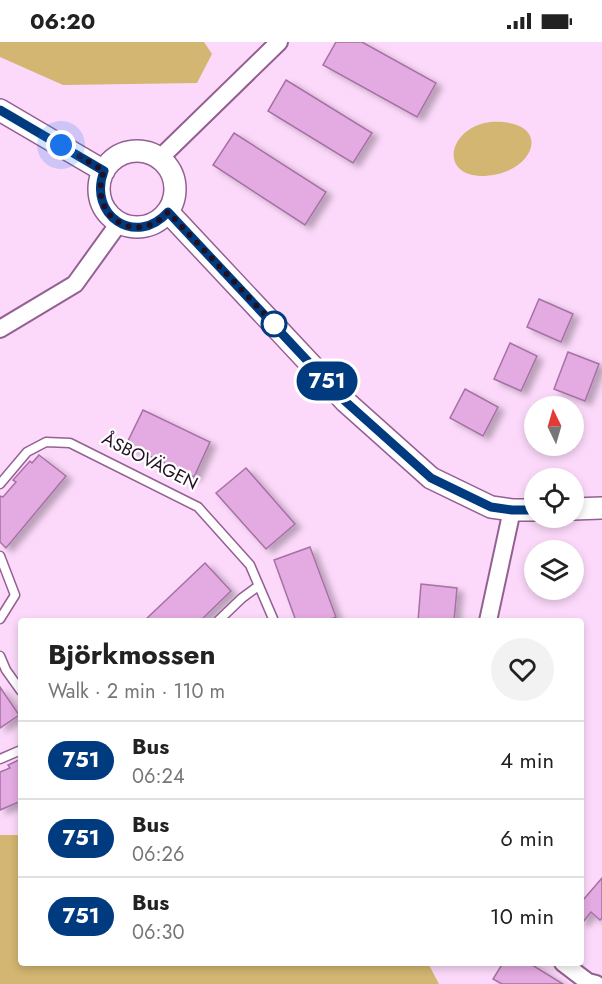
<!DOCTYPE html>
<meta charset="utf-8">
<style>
body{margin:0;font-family:Jost,sans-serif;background:#f2f2f2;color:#222;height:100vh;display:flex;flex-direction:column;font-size:22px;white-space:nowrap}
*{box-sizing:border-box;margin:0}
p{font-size:20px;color:#767676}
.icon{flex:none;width:33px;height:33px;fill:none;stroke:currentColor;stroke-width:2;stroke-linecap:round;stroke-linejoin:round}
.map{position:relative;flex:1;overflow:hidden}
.panel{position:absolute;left:18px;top:576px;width:566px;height:348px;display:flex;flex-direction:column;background:#fff;border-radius:6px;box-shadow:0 3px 9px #0003}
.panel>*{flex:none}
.badge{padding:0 12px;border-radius:20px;font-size:21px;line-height:39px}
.needle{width:39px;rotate:355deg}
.controls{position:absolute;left:524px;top:354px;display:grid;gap:12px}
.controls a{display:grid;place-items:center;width:60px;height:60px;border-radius:50%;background:#fff;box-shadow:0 3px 9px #0003;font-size:30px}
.you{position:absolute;width:30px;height:30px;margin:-15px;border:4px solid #fff;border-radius:50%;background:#1a73e8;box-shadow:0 0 0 9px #1a73e833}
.map>.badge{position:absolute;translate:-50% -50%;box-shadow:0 0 0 3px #fff}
.round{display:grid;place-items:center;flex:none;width:63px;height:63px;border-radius:32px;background:#f2f2f2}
.summary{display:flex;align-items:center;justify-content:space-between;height:102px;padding:0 30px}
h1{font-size:28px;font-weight:700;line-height:45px}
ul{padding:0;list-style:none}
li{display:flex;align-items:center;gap:18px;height:78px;padding:0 30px;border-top:2px solid #e0e0e0}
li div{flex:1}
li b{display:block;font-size:22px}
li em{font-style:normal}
li .badge{min-width:66px;font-weight:700;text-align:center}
.status{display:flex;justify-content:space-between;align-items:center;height:42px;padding:0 30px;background:#fff;direction:ltr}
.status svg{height:16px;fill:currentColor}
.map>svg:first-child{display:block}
</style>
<div class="status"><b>06:20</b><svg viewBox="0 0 49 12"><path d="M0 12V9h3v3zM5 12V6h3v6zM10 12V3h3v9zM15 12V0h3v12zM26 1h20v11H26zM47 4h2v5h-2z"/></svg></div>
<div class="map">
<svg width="602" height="942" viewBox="0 0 602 942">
<defs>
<filter id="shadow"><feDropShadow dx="6" dy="4" stdDeviation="3" flood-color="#0004"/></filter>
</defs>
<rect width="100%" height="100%" fill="#fcd9fa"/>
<path fill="#d2b671" d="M0,0h204l8,12 -15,29 -134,2 -63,-28z
M490,80c66,-4 46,54 -9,54 -42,-1 -33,-48 9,-54z
M0,793h21v128h407l11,21h-439z"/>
<path fill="#e3abe1" stroke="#a671a4" stroke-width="1.5" filter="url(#shadow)" d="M336,0h26l74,41 -19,34 -94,-52z
M286,38l86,53 -19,30 -85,-52z
M234,91l92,59 -21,33 -92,-60z
M539,257l34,15 -12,28 -34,-15z
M510,301l27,13 -16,35 -27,-12z
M568,310l31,12 -14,37 -31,-12z
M465,347l33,18 -15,29 -33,-18z
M143,368l67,32 -16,35 -68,-32z
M39,413l27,21 -60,72 -6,-6v-46l3,1 13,-15 -3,-2 17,-19 2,2z
M246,426l49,56 -29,25 -50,-56z
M310,505l26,70 -10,4h-30l-22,-61z
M205,521l26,28 -31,30h-56z
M421,542l36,4 -3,33h-36z
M0,645l19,28 -19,13z
M21,717v42l-21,9v-38l10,-4 -2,-3z
M602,836v40l-2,2 -9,-8 -8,10 -3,-2v-22l3,2z
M503,921h26l34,21h-61l-9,-5z"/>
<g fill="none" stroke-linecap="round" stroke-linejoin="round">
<g stroke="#936092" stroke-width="11">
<path id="service" d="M0,442l27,-32 19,-10 24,1 128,64 52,58 24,56
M0,514l15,39 -15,24
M218,579l24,-23 15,-11
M0,614l6,14 15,21
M0,717l21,-9"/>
</g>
<g stroke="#936092" stroke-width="20">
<path id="minor" d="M160,116l119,-116
M0,287l75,-45 44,-61
M488,579l24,-111
M563,921l25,19 8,2"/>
</g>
<g stroke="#936092" stroke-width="24">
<path id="tertiary" d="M0,68l104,61
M99 147a38 38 0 1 1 76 0a38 38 0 1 1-76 0Z
M168,170l178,190 85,76 60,29 21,3h22
M573,467l29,-1"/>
</g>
<use href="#service" stroke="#fff" stroke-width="8"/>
<use href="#minor" stroke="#fff" stroke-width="16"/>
<use href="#tertiary" stroke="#fff" stroke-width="21"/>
</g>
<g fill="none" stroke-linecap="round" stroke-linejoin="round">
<g stroke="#fff" stroke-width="14">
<path id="line" d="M0,68l104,61c-17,44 32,77 64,41l178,190 85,76 60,29 21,3h22"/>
</g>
<use href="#line" stroke="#003b80" stroke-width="9"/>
<path stroke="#241024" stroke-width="6" stroke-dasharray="0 10.8" d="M61,103l43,26c-17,44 32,77 64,41l106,112"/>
</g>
<circle fill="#fff" stroke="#003b80" stroke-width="3" cx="274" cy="282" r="12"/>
<g text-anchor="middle" stroke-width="4.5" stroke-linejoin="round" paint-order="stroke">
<g font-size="18" fill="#241024" stroke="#fff">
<text transform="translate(150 419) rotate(27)" y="6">ÅSBOVÄGEN</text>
</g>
</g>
</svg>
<div class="controls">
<a><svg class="needle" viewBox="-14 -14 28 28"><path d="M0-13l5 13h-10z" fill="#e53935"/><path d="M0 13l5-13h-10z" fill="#767676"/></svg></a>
<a><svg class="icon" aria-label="locate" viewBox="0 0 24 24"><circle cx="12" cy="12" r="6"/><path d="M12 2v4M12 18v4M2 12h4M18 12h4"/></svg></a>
<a><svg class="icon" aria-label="layers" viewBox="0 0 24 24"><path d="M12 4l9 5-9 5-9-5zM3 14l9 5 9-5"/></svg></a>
</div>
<div class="you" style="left:61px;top:103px"></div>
<b class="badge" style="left:327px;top:339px;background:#003b80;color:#fff">751</b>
<section class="panel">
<div class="summary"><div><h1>Björkmossen</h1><p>Walk · 2 min · 110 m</p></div><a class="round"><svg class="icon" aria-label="heart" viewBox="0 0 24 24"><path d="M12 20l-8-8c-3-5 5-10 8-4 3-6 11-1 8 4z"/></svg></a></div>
<ul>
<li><span class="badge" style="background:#003b80;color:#fff">751</span><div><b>Bus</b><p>06:24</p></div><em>4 min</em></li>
<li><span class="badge" style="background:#003b80;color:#fff">751</span><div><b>Bus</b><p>06:26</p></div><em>6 min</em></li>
<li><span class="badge" style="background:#003b80;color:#fff">751</span><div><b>Bus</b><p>06:30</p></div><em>10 min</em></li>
</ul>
</section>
</div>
